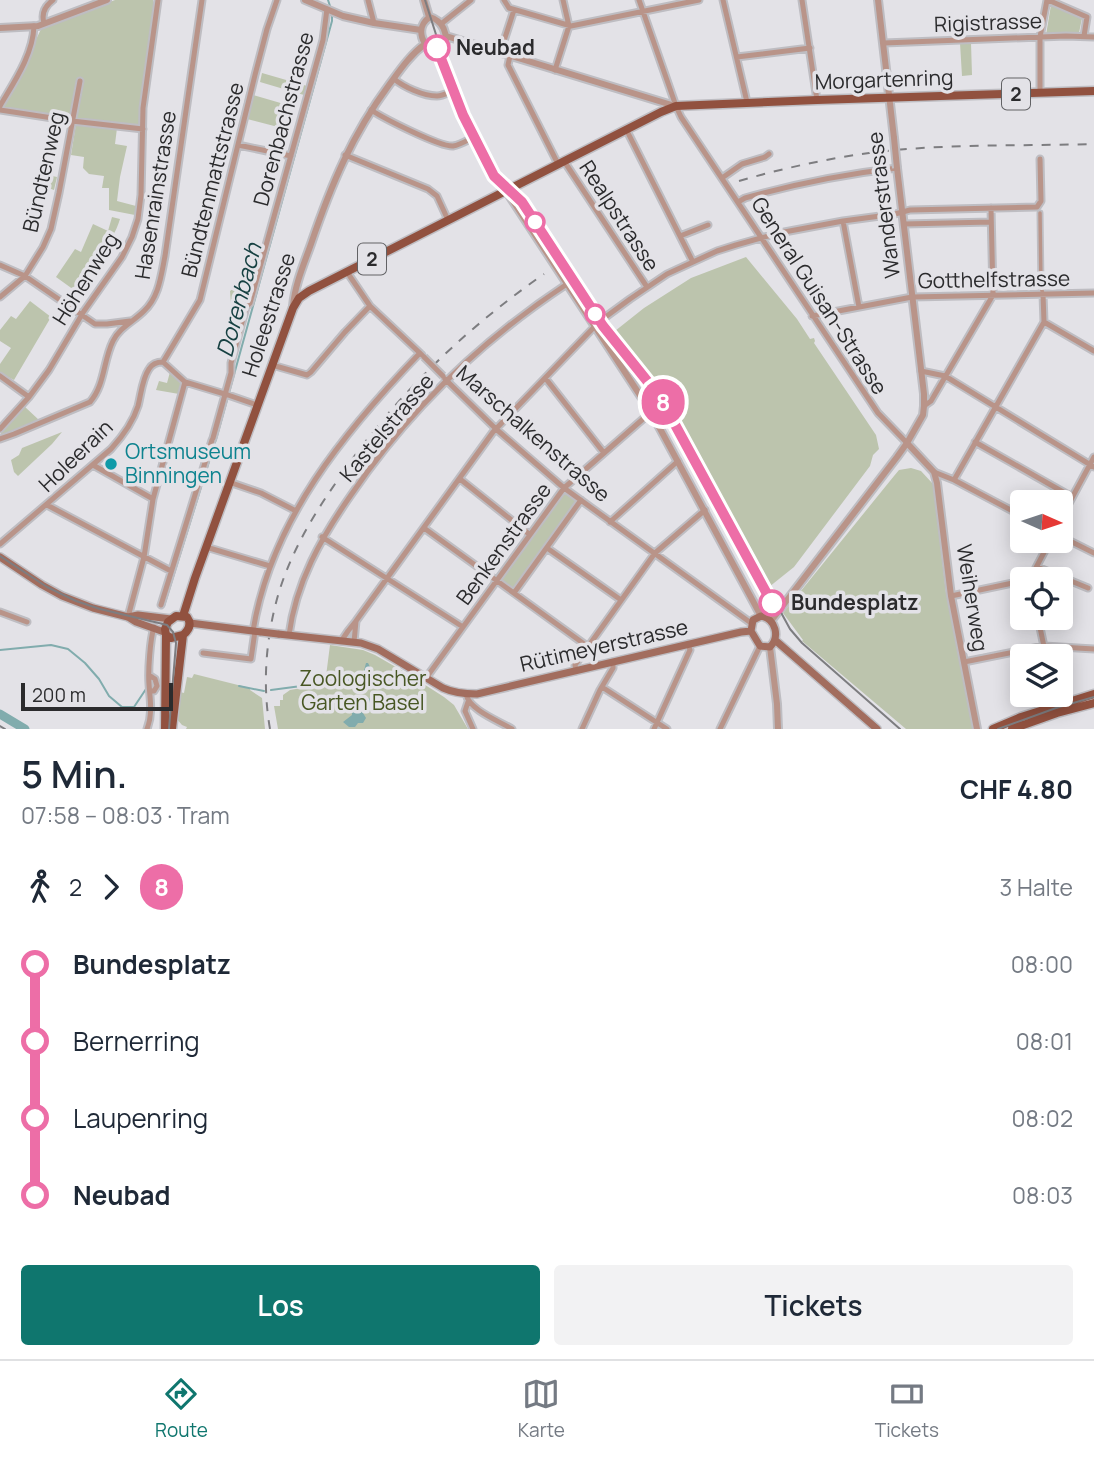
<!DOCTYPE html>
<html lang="de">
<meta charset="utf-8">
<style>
body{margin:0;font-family:Manrope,sans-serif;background:#f2f2f3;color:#1f2937;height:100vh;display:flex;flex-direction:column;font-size:26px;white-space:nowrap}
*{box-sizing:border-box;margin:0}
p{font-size:23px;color:#747a83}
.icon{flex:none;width:38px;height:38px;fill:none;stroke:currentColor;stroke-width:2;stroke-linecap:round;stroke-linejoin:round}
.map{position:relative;height:729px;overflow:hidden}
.details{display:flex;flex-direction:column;background:#fff;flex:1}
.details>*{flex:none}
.badge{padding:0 14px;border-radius:23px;font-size:24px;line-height:46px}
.needle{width:46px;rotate:93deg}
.buttons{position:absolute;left:1010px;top:490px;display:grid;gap:14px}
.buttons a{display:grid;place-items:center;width:63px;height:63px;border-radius:7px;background:#fff;box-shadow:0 4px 18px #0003;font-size:35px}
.scale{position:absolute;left:21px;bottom:18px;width:152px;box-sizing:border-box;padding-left:7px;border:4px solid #2b2b2d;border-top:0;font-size:19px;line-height:24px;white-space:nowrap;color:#2b2b2d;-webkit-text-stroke:5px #e3e2e7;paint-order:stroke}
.map>.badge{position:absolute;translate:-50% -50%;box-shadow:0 0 0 4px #fff}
.legs{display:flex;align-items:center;gap:10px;height:77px;padding:0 21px;font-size:23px}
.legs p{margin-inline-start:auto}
.headline{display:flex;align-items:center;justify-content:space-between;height:119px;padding:0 21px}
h1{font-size:38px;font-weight:600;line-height:52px}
.action{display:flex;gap:14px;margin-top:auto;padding:14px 21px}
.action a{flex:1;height:80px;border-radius:7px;background:#0f766e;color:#fff;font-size:28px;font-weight:600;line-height:80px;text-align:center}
.action a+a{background:#f2f2f3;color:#1f2937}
ul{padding:0 21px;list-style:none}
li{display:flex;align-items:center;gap:24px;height:77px;font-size:26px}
li i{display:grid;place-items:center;width:10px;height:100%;margin:0 9px;background:currentColor}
li i::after{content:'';width:18px;height:18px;margin:-9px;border:5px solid;border-radius:50%;background:#fff}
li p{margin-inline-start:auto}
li:first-child i{background:linear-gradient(#0000 50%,currentColor 0)}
li:last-child i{background:linear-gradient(currentColor 50%,#0000 0)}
.tab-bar{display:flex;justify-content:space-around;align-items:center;height:98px;border-top:2px solid #e0e1e3;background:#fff;font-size:19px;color:#747a83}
.tab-bar a{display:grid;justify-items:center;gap:4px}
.tab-bar .on{color:#0f766e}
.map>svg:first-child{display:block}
</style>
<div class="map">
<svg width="1094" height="729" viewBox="0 0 1094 729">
<rect width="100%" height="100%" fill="#e3e2e7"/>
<path fill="#bcc4ad" d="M115,0h38l2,7 -7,62 -9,41v16l-62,-7 -73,-12 38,-80z
M1051,5l31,13 -3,15 -33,2z
M960,43h11l1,32 -10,1z
M262,73l45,13 -3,9 -44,-13z
M253,95l31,9 -6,23 -31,-8z
M76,124l41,4 -2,16 12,2 -7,31 -3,24 19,5 -1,9 -26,-5v-22h-7l2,-12 -15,-2 -6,-6 1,-11 -13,-2z
M37,173l20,4 -3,13 -20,-7z
M523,199l76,115 -3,2 -76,-114z
M112,217l8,2c-7,24 -30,50 -46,71l-18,-13 19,-28 6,3 12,-28 15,7z
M746,257l51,62 13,20 4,-1 1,3 -1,2 62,92 3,14 -6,6 -3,11 -76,101 -25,20 -87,-162 -20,-33 -47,-61 29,-23 47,-30z
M234,288l15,3 -8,19 -10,-6 -1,-13z
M30,301l21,16 -37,63 -14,-7v-9l11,-16 -11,-7v-11l11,-14 5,3z
M170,372l11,12 -2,10 -23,-4 3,-9 8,2z
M24,406l15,14 -37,15 -2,-3z
M62,432l-10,12 -34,32 -4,-4 -3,-12 8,-5 3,-7z
M911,468l10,3 12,13 13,109 28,136h-68l-104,-88 1,-1 -20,-27 111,-137 5,-6z
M563,489l18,13 -66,92 -18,-13z
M330,645l33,5 12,5 33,19 36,23 10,8 14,24h-190l-4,-23h6v-6h3v-5l7,-5 35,-6z
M194,674l56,14v2l12,8 3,31h-79l1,-2 -5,-2 -6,-7 4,-26 4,1 3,-16 5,1z"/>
<path fill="#81acad" d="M366,663h2l5,10 -9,11c-5,1 -15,-3 -23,-3l1,-6 12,1 8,2z
M359,697l10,1 4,5v4l-5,3 3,1 -8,2 3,5 -3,5h-5l-3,4h-6l-6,-5 9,-7v-5h2l5,3 3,-1 -7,-8z"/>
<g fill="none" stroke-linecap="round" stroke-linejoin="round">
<path stroke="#81acad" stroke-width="2" d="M328,0l3,9
M164,606l53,-170 115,-415v-6
M0,650l51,-5 17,4 17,14 14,16 10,17 13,11h12l12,-18
M239,686l25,5
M271,690l53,-7"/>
<path stroke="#81acad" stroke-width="9" d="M0,714l25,15"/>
<g stroke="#bebdc2" stroke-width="7">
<path id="pedestrian" d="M1040,213l1,74 2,7"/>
</g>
<g stroke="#bebdc2" stroke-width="9">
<path id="minor" d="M368,0l6,23
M504,0l5,8 62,18 128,-26
M639,0l37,106 5,11 197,296 29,30
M723,0l24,102
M802,0l15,100
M1048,0l39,17 -3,19
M44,23c-3,-10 1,-17 9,-23
M441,24l30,-24
M884,43l182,-7 28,1
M500,53l14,-43
M510,56l-2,9 50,99
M737,57l73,-9
M555,70l14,-44 -6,-26
M394,79c10,8 29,17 43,17 5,0 11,-3 16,-5
M1040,93v-56l7,-37
M0,106c14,-24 33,-51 34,-80
M0,110l72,11 71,8
M371,110c14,9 69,37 82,36 7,-1 15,-6 21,-9
M626,129l67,133
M238,145l53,11
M345,155l83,34 9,7 11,24
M564,161l83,126
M722,178l20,-14 23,-7 4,-3
M738,202l7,-4c50,-14 100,-24 152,-30
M843,221l16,86
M904,224l87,-2
M680,236l28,-11
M0,265l25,11 70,48h12l23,-3
M347,272l23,34 52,49
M0,297l25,-21 18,-29 8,-18 8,-36 21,-112
M812,316l100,-19 182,-4
M1044,322l50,29
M163,362l37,-62 55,-225 12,-46 10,-29
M272,365l35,10 4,-3 34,-40 25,-26
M921,371l24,5 149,91
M0,376l29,21
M445,379l51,50 68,59 187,135
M546,379l58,74
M924,406l7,-5 62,-106 -2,-87
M0,429l29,-32 20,-27 35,-59 38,-54 10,-20 6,-18 3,-24 2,-87 15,-108
M213,438l18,-65v-10l15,-56 4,-4 73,-263 4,-31
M0,439l14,-5 76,-32c15,-17 13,-41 23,-61 7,-14 20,-19 31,-30 15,-14 17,-35 21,-55l37,-256
M975,442l97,55
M93,465l60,34
M934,472l20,8 68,36
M460,479l69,55
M954,480l90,-158 -1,-28
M229,482l32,11 35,18
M47,505l124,66
M1060,520l34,-63
M610,522l68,-61
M424,528l163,118
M1060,536l34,17
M322,537l141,90
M0,544l111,-95c11,-12 22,-27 27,-43 3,-11 4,-27 11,-37 3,-5 8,-7 14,-7l22,20 43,13 29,10
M206,547l64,19
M547,548l74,52
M1037,567l51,21
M1030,579l20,-38
M514,593l67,-93
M951,596l71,-15
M161,605l51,-165
M0,612l27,10
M128,617l16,-60 9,-58 32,-117
M1038,618l8,38
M253,631c18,-111 92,-200 167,-278
M289,635c7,-53 32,-97 62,-140 57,-84 131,-155 216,-211
M342,640l6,-9 8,-10 137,-189 107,-111 30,-22 37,-25 50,-23 19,-6 43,-12 64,-12 52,-7 15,-4 127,-3 4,-6 -1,-42
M354,642l2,-21
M203,653l48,6 4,-28
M964,662l80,-16 50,3
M576,671l-1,-6 80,-112 50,-43
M149,675l6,4 2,7 -3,5h-3
M426,678l138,-190 87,-76
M602,687l65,42
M466,694c3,16 33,27 46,35
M1053,695l3,14
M468,702l-3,9 8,18
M147,729c6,-15 3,-30 2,-45 -1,-13 1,-44 5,-57
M582,729l18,-39 13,-22v-6
M654,729l36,-79 -2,-6
M720,729l40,-83"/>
</g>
<g stroke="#bebdc2" stroke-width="10">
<path id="tertiary" d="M305,0l38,16 31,7 47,7
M424,0l5,17
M878,0l16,138
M430,17c13,4 18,16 15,30l-6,5c-17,-2 -25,-25 -9,-35z
M0,28l38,-2 69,-26
M446,36l229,70
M439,52l24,62 23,46 165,252 110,204
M293,306c2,-22 11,-42 18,-62 20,-59 41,-109 78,-159 11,-15 21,-30 36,-41
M907,443l27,29 3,11 14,113 26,133
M771,621l126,-164 10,-14 16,-28 1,-9v-12l-27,-226
M770,647l7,57 1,25"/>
</g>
<g stroke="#bebdc2" stroke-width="10">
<path id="secondary" d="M0,557l42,28 20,11 31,12 35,9 8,5 28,10
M761,616c15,3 19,21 9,31l-10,-1 -9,-15 2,-11z
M128,617l10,-2 33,4
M190,623l71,9
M278,634l83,9 17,6 65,39c11,5 22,6 34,6l264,-62 10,-1
M775,640l102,89"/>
</g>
<g stroke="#bebdc2" stroke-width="11">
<path id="primary" d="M176,616l11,1c5,7 2,13 -4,18l-12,3 -5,-3 -1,-6 3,-7z
M183,616l12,-38 98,-270 6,-10 10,-7 352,-179 15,-6 141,-6 277,-9
M165,729l1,-94
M172,729l11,-94
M993,729l28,-12 73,-23
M1012,729l45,-16 37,-10"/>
</g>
<use href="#pedestrian" stroke="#b99489" stroke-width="3.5"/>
<use href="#minor" stroke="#b99489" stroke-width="5"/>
<use href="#tertiary" stroke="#b99489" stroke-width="6"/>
<use href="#secondary" stroke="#a26d5e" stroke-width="7"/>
<use href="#primary" stroke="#91513f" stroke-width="8"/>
<path stroke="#7d7d80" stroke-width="2" d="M425,0l29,91 21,46 20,37 28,27 79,119 61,76 127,233 12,14 98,86
M0,556l47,31 29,14 24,8 67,16 6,7 3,11 -7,86
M0,726l5,3
M998,729l58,-21 38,-11"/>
<path stroke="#7d7d80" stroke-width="2" stroke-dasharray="9 9" stroke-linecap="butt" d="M739,181c52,-15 104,-26 157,-31 66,-6 132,-4 198,-6
M270,729c-8,-46 -4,-93 9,-137 12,-39 33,-75 56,-108 55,-83 127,-153 209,-210"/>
<g stroke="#bebdc2" stroke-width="9" stroke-linecap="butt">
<path id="minor-bridge" d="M424,357l19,19"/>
</g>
<g stroke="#bebdc2" stroke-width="10" stroke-linecap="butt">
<path id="tertiary-bridge" d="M894,138l3,30"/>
</g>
<g stroke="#bebdc2" stroke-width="10" stroke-linecap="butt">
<path id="secondary-bridge" d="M261,632l17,2"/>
</g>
<use href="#minor-bridge" stroke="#b99489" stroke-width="5"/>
<use href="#tertiary-bridge" stroke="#b99489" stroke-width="6"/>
<use href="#secondary-bridge" stroke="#a26d5e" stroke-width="7"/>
</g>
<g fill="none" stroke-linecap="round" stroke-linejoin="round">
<g stroke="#fff" stroke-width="16">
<path id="line-1" d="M437,48l26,67 31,61 28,26 81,124 57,71 112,206"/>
</g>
<use href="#line-1" stroke="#ed6ea7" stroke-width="10"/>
</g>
<g fill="#fff" stroke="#ed6ea7" stroke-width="3.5">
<circle cx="437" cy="48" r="12"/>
<circle cx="535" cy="222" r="9"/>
<circle cx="595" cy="314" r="9"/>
<circle cx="772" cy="603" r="12"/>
</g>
<circle fill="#0f9aa8" stroke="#e3e2e7" stroke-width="2.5" cx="111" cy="464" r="7"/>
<g text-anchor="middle" stroke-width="7" stroke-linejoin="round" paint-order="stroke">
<g fill="#e3e2e7" stroke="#626265" stroke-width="2">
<rect x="1002" y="78.5" width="28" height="31" rx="5"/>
<rect x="358" y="243.5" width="28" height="31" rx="5"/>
</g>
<g font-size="19" font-weight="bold" fill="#2b2b2d">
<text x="1016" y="101">2</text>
<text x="372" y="266">2</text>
</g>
<g font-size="21" fill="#2b2b2d" stroke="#e3e2e7">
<text transform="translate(988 23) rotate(-2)" y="7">Rigistrasse</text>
<text transform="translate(884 80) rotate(-2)" y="7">Morgartenring</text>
<text transform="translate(284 119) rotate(-75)" y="7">Dorenbachstrasse</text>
<text transform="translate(44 172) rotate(-77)" y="7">Bündtenweg</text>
<text transform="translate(213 180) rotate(-76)" y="7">Bündtenmattstrasse</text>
<text transform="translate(156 195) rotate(-81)" y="7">Hasenrainstrasse</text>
<text transform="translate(884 205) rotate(-97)" y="7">Wanderstrasse</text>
<text transform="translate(619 216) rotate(57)" y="7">Realpstrasse</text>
<text transform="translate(86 279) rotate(-58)" y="7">Höhenweg</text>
<text transform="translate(994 280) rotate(-1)" y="7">Gotthelfstrasse</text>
<text transform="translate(819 296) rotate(57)" y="7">General Guisan-Strasse</text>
<text transform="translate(269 315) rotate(-72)" y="7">Holeestrasse</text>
<text transform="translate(387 428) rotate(-50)" y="7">Kastelstrasse</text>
<text transform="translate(533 434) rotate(41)" y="7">Marschalkenstrasse</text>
<text transform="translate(76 456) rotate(-44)" y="7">Holeerain</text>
<text transform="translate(504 544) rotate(-54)" y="7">Benkenstrasse</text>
<text transform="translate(972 598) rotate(81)" y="7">Weiherweg</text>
<text transform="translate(604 646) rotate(-13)" y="7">Rütimeyerstrasse</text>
</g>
<g font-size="21" font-weight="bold" fill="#2b2b2d" stroke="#e3e2e7" text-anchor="start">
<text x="456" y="55">Neubad</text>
<text x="791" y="610">Bundesplatz</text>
</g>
<g font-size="21" fill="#0d838f" stroke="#e3e2e7" text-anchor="start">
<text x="125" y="459">Ortsmuseum<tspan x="125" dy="24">Binningen</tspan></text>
</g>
<g font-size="21" fill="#485724" stroke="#e3e2e7">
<text x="363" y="686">Zoologischer<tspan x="363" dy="24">Garten Basel</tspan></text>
</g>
<g font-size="23" font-style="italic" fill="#174142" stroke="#e3e2e7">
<text transform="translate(239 300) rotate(-75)" y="8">Dorenbach</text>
</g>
</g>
</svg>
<div class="buttons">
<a><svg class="needle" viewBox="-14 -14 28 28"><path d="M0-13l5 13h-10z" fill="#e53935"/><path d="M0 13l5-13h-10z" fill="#747a83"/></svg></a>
<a><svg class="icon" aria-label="locate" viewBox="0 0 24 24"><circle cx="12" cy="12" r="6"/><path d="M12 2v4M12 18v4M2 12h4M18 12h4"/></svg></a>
<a><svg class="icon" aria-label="layers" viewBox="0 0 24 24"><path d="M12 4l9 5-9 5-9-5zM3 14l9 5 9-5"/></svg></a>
</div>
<div class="scale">200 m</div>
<b class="badge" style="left:663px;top:402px;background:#ed6ea7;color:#fff">8</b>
</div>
<section class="details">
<div class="headline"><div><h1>5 Min.</h1><p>07:58 – 08:03 · Tram</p></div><b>CHF 4.80</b></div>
<div class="legs"><svg class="icon" aria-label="walk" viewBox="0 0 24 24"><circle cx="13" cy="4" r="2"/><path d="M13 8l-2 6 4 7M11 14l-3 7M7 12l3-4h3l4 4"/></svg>2<svg class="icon" aria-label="forward" viewBox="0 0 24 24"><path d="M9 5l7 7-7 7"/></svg><b class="badge" style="background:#ed6ea7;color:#fff">8</b><p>3 Halte</p></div>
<ul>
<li><i style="color:#ed6ea7"></i><b>Bundesplatz</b><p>08:00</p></li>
<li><i style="color:#ed6ea7"></i><span>Bernerring</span><p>08:01</p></li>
<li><i style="color:#ed6ea7"></i><span>Laupenring</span><p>08:02</p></li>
<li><i style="color:#ed6ea7"></i><b>Neubad</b><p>08:03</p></li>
</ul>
<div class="action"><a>Los</a><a>Tickets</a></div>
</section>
<nav class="tab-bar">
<a class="on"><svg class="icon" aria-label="directions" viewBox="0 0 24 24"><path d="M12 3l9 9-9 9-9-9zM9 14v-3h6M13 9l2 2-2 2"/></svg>Route</a>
<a><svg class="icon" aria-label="map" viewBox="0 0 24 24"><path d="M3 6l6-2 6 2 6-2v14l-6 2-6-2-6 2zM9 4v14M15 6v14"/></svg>Karte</a>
<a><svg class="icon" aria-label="tickets" viewBox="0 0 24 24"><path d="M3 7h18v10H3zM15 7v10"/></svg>Tickets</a>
</nav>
